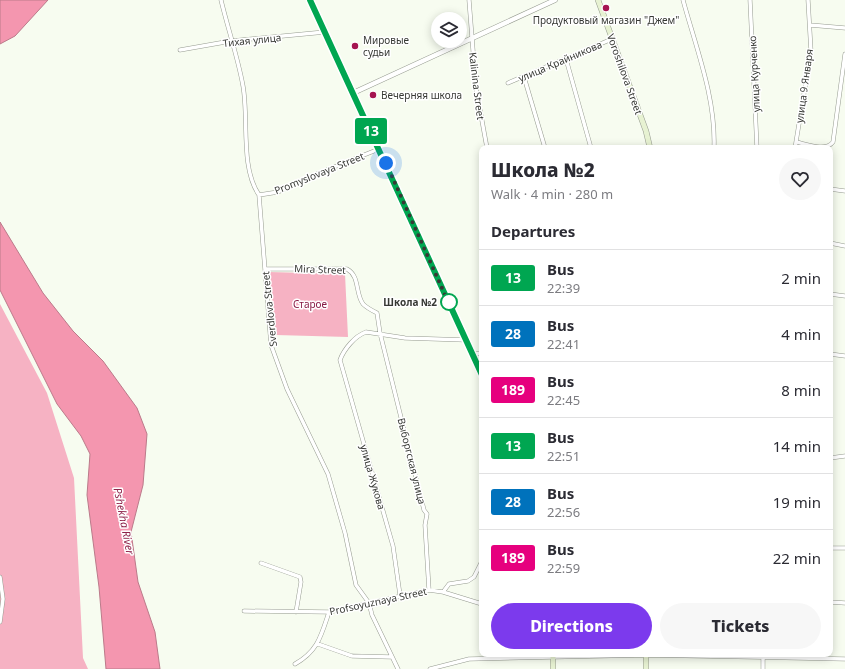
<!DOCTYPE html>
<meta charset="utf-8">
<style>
body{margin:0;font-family:"Noto Sans",sans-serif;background:#f7f7f7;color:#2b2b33;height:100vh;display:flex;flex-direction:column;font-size:15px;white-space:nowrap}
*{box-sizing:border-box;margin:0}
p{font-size:13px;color:#7c7c81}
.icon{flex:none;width:22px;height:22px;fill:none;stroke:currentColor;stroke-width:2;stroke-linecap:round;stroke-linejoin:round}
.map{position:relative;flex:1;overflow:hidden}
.sheet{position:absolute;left:479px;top:145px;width:354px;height:512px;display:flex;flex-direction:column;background:#fff;border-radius:8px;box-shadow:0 2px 10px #0003}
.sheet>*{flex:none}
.badge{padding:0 8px;border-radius:3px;font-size:14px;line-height:26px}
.tools{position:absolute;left:431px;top:12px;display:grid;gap:8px}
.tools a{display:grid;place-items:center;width:36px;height:36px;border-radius:50%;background:#fff;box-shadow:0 2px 10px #0003;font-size:20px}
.you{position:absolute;width:20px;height:20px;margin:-10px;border:3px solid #fff;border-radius:50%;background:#1a73e8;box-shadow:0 0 0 6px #1a73e833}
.map>.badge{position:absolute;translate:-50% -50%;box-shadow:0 0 0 2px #fff}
h2{padding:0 12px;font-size:15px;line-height:36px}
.round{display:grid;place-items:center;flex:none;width:42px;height:42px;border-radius:21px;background:#f7f7f7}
.headline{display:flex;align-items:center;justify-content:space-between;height:68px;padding:0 12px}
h1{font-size:19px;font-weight:800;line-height:30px}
.button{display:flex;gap:8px;margin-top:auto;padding:8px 12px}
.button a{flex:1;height:46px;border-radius:24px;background:#7c3aed;color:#fff;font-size:16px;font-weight:800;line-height:46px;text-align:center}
.button a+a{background:#f7f7f7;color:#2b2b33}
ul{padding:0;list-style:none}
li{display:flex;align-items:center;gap:12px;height:56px;padding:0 12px;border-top:1px solid #e1e1e2}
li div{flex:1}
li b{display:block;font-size:15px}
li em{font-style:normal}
li .badge{min-width:44px;font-weight:700;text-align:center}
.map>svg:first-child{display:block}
</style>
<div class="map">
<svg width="845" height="669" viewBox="0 0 845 669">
<rect width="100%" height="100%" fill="#f7fcf0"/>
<path fill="#f6b2c3" d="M269,272l76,2 3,63 -72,-2z
M0,304l47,89 27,85 9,180 5,11h-88z"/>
<path fill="#f496af" stroke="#bb7a8a" d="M0,0h48l-33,36 -15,8z
M0,222l43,71 30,38 30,30 34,47 10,26 -4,51 -12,47 7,50 17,50 5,37h-54l-7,-82 -12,-92 3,-41 -9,-18 -24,-32 -57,-114z"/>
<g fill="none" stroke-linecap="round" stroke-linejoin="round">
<g stroke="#969b90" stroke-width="4.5">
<path id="minor" d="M221,0c7,29 17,58 22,86 6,33 -3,81 16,109l12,150 16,44 41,85 17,59 11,52 13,18 3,12 26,54
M469,0l7,88 11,60
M683,0c13,48 33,98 31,148
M750,0l7,148
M810,25l35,3
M180,50l51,-9 94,-9
M566,59l25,89
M524,77l21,71
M508,83l104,-44
M796,142c10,2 30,10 37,0l12,-88
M795,148l16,-97 -3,-51
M830,189l15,2
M259,195l19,-3 41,-19 60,-24
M830,243l15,3
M265,269h82c13,7 8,24 16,35 3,3 10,7 14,9l3,20 44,177 3,4 -2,11 4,65
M830,294l15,2
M472,354l10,-1
M830,354l15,2
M830,458l15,-2
M830,548h15
M261,563l39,14 1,5 -5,30
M0,577l3,22 -3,23
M443,592l6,-8 19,-3 6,-4 8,-16
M400,595l-7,-49 -53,-186c4,-11 15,-24 26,-28l39,6 61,2
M830,602l15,1
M244,611l85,1 100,-22 14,2 39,12
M318,644l34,12 40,1
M295,664c23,-13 26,-28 34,-52
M430,669l39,-10 177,-4 199,4
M763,669v-15"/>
</g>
<g stroke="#969b90" stroke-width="5.5">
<path id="tertiary" d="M353,93l202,-93"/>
</g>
<g stroke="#969b90" stroke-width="6">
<path id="secondary" d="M310,0l172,375
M598,0l48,131 4,17
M553,669v-15
M646,669v-15"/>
</g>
<use href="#minor" stroke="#fff" stroke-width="3.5"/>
<use href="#tertiary" stroke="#fff" stroke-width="4.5"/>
<use href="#secondary" stroke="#e7f2d2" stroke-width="5"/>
</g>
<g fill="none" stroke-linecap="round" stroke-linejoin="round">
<g stroke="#fff" stroke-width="9">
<path id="line" d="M310,0l172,375"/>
</g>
<use href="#line" stroke="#00a651" stroke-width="6"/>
<path stroke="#373935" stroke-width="4" stroke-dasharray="0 7.2" d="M386,163l64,143 -1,-4"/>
</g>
<g fill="#a51351" stroke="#fff" stroke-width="1.5">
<circle cx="606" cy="8" r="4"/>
<circle cx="355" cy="46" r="4"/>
<circle cx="373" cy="95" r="4"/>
</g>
<circle fill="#fff" stroke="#00a651" stroke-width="2" cx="449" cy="302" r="8"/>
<g text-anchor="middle" stroke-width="3" stroke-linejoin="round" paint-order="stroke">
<g font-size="10" fill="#373935" stroke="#fff" text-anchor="start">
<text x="606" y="24" text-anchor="middle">Продуктовый магазин "Джем"</text>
<text x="363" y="44">Мировые<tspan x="363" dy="12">судьи</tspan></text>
<text x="381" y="99">Вечерняя школа</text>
</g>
<g font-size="10" fill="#373935" stroke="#fff">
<text transform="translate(252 40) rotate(-6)" y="4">Тихая улица</text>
<text transform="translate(560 61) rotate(-23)" y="4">улица Крайникова</text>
<text transform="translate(625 74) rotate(70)" y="4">Voroshilova Street</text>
<text transform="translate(754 74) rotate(-93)" y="4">улица Курченко</text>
<text transform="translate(477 86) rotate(83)" y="4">Kalinina Street</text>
<text transform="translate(804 86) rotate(-82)" y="4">улица 9 Января</text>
<text transform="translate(319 173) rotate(-22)" y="4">Promyslovaya Street</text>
<text transform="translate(320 269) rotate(2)" y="4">Mira Street</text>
<text transform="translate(269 309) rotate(-96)" y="4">Sverdlova Street</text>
<text transform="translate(412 461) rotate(76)" y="4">Выборгская улица</text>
<text transform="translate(373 477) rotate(74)" y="4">улица Жукова</text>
<text transform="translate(378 601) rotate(-12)" y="4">Profsoyuznaya Street</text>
</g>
<g font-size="10" font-weight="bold" fill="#373935" stroke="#fff" text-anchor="end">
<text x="437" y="306">Школа №2</text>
</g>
<g font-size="10" fill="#871b45" stroke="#fff">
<text x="310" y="308">Старое</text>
</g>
<g font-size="11" font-style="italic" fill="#8e234a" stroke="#fff">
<text transform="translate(124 521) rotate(79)" y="4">Pshekha River</text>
</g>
</g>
</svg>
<div class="tools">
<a><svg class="icon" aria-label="layers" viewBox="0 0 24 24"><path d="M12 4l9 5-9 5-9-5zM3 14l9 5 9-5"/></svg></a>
</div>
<div class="you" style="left:386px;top:163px"></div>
<b class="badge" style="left:371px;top:131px;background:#00a651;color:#fff">13</b>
<section class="sheet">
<div class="headline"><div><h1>Школа №2</h1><p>Walk · 4 min · 280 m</p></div><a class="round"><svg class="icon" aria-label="heart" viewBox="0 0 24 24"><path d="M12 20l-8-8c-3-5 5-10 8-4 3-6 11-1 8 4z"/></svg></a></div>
<h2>Departures</h2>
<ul>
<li><span class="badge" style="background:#00a651;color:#fff">13</span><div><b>Bus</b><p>22:39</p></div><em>2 min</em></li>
<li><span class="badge" style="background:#0072bc;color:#fff">28</span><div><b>Bus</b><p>22:41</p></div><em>4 min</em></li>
<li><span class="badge" style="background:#e6007e;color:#fff">189</span><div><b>Bus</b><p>22:45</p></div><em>8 min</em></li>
<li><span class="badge" style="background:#00a651;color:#fff">13</span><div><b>Bus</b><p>22:51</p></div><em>14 min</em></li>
<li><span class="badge" style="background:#0072bc;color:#fff">28</span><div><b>Bus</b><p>22:56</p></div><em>19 min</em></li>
<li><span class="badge" style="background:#e6007e;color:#fff">189</span><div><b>Bus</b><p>22:59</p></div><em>22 min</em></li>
</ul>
<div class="button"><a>Directions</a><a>Tickets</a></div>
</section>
</div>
